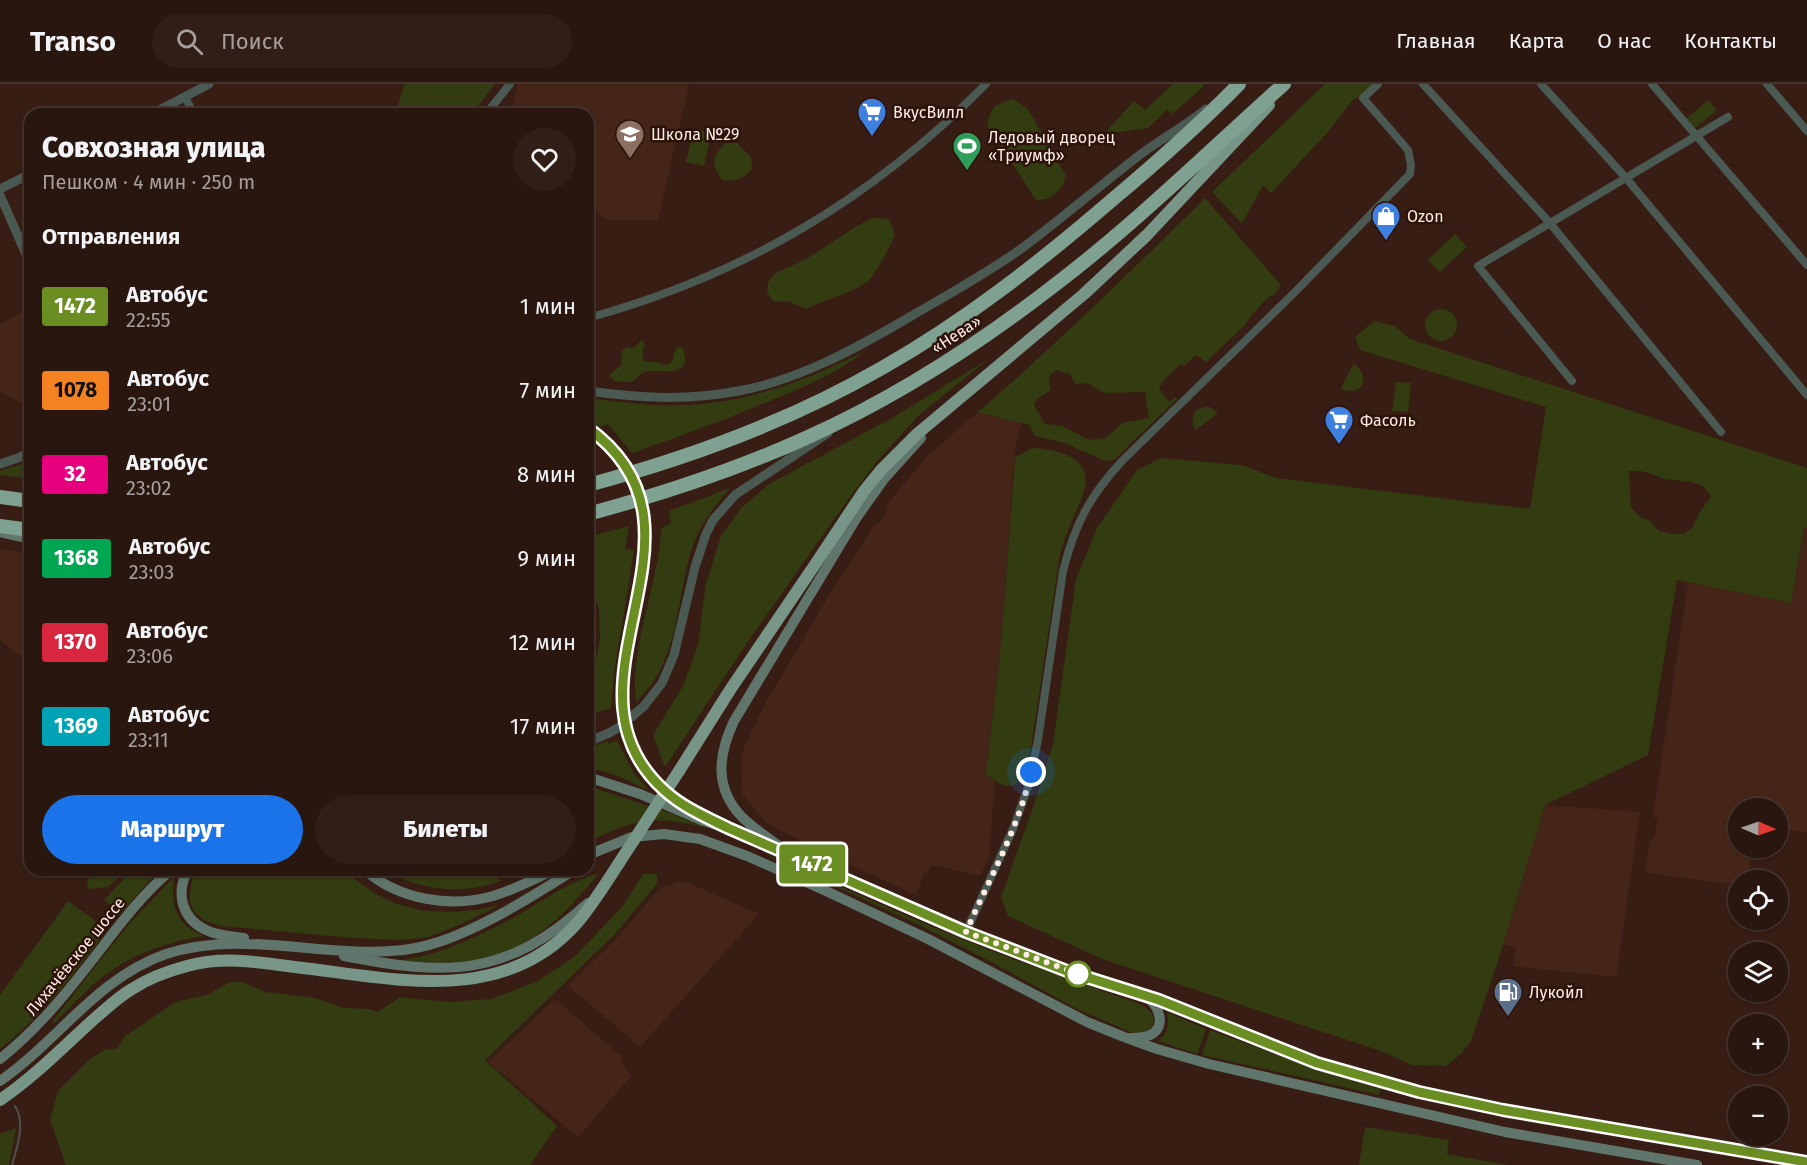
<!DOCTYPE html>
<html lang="ru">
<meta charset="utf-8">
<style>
body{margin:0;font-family:"Fira Sans",sans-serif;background:#311f17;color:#f1f3f6;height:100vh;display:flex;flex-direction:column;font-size:22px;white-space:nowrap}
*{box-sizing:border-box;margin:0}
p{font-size:20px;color:#a59f9e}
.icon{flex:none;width:33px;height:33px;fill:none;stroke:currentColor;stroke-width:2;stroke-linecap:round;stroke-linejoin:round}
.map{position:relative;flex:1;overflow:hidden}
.sheet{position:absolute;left:24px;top:24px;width:570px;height:768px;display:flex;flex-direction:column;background:#29160e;border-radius:18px;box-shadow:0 2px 4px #0004,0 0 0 2px #45352e}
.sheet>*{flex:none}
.badge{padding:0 12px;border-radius:4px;font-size:21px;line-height:39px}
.needle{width:39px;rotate:92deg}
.controls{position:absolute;left:1728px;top:714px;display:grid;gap:12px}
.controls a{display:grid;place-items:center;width:60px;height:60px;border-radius:50%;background:#29160e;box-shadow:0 2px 4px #0004,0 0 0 2px #45352e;font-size:30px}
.you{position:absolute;width:30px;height:30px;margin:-15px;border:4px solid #fff;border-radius:50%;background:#1a73e8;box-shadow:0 0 0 9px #1a73e833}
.map>.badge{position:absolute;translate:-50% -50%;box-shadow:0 0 0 3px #fff}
h2{padding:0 18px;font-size:22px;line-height:54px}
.round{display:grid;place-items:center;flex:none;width:63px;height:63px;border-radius:32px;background:#311f17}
.head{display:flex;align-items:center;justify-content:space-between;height:102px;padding:0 18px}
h1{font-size:28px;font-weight:800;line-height:45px}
.button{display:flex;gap:12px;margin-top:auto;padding:12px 18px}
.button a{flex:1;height:69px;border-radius:36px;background:#1a73e8;color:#fff;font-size:24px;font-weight:800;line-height:69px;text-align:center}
.button a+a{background:#311f17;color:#f1f3f6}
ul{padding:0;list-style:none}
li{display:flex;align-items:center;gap:18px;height:84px;padding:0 18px}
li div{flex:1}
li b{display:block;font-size:22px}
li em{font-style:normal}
li .badge{min-width:66px;font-weight:700;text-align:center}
header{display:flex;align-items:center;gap:36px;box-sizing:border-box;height:84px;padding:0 30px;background:#29160e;border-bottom:2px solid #45352e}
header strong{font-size:28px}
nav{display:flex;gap:33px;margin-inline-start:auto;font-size:21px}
.search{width:420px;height:54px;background:#311f17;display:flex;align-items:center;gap:15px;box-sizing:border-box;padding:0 21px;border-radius:33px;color:#a59f9e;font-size:22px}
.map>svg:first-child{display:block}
</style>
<header>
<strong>Transo</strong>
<div class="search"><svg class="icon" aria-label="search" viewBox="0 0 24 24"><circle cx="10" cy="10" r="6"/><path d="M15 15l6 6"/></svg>Поиск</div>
<nav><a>Главная</a><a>Карта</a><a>О нас</a><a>Контакты</a></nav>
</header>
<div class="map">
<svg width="1807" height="1081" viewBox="0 0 1807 1081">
<rect width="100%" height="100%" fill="#371d13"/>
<path fill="#452517" d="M518,0h171l-31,136h-50l-20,-15v-91h-77z
M27,225l3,8v92l-30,-18v-67z
M978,328l44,11 -7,23 -14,200 -15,127 9,9 -6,75 -9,19 -47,-11 -9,9 -8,21 -96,-44 -55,-29 -23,-28 -1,-34 4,-15 22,-45 65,-110 41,-63 9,-7 4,-8 2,-9 38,-46z
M1804,444h3v305l-29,-5v-20h-40v40h15l-6,32h-9v5l-93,-12 4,-31 6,-6 3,-17 -5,-2 35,-235 103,21z
M0,465l27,4 3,3v107l-30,-23z
M1545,721l95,7 -24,165 -103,-11 3,-18 -13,-4z
M678,798l11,1 70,31 -119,133 -72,-61 49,-48 37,-43 11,-9z
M555,915l66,57 4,13 7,6 -54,62 -90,-75z"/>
<path fill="#333b10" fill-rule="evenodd" d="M404,0h91l-23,30h-76z
M1173,0h31l-1,3 -31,27 -5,-4 -19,18 -44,6 30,-33 11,9z
M1325,0h48l-10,10 -11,7 -24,31 -57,61 -8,-8 -21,39 -30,-32z
M1013,15l15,10 38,67c-3,14 -15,25 -30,24l-49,-75c4,-19 9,-21 26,-26z
M1708,16l9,10 -22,18 -8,-10z
M694,45l17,4 -7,33 -18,-4z
M725,59h12l14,14 1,12c-9,11 -16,12 -30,11 -11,-17 -10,-22 3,-37z
M1205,114l76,87 -6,9 -8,4 -15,17 -9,12 -37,35 -10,-7 -12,11 -3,-2 -18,17 -4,8 10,13 6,-5 2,2 -63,61 -9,1 -40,-18 -30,-7 -6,-11 -51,-13c79,-68 153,-141 227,-214zM1057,286l13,4 5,10 12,-1 17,10 41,-1 4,26 -27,5 -16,15 -16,2 -28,-14 -17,-2 -11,-19 3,-6 14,-9 -2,-6 1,-9z
M872,134l17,1 6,16c-5,11 -18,37 -26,45 -12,12 -46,20 -63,29l-16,-7 -17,-1 -6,-9 1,-10 8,-9 30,-14 51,-33z
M1455,150l12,13 -27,25 -12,-12z
M1425 241a16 16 0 1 1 32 0a16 16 0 1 1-32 0Z
M1374,237l21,5 15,13 397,129v60h-3l-13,75 -114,-23 -29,175 -103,50 -47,156 -27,80 -9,12 -16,13 -34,-1 -31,-14 -279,-92 -94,-43 -7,-19 31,-87 21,-66 23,-165 21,-51 40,-58 24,-12 81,7 34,13 254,31 16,-102 -186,-57 -5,-13zM1629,387h13l23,8 25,3 13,4 8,10 -13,19 -5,12 -10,7h-12l-12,-3 -9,-10 -11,-5 -8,-9z
M642,256l3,5c-3,7 -4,10 0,17h13l5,3 6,-1 4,-5 1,-6 3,-6 6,1c11,35 -26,18 -40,25 -4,2 -7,6 -11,9l-17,-1 -6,-5c3,-5 10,-7 12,-12 1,-4 0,-9 1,-13l5,-4 6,1z
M865,267c-31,24 -67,39 -103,53 -43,18 -86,34 -130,49l-24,-29 -8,3 -12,-9v-20c31,4 61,8 92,7 66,-1 127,-25 185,-54z
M990,274l-70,56 -42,46 -34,45 -97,138 -82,124 -12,-32 30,-49 15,-41 8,-62 15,-47 20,-28 28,-24 123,-66z
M1353,280c20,10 9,35 -12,25z
M1396,298l15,1 -3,29 -16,-1z
M1205,323h5l8,6 -22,17c-7,-10 -3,-21 9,-23z
M1032,364c13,0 25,3 37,8 29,13 13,42 4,62 -5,12 -9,24 -13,36l-29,194c-5,29 -15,53 -45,26l15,-128 14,-189z
M30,377v18l-30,-4v-4z
M730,404c-18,21 -34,43 -41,70 -13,51 -12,106 -53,144 -7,-56 23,-117 25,-174l10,-5 -2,-12z
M629,442l-4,23 9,1 -20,124 -3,34 -23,7v-37l8,-18 4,-21 -1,-31 -11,-28v-43z
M617,656l15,30 17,21 -31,-15 -30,-9v-18l19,-8 2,3z
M588,702l82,27 37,15c-50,-13 -73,-10 -119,14z
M759,767l174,76 75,30 134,48c20,12 13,29 -9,28l-58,-25 -80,-44 -78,-40z
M95,786h33l-20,17 -20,2 -1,-7z
M132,786h30l-12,10 -28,32 -18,-12z
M197,786h145l32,23 20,10 30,8 28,1 24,-2 24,-5 -41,20 -30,12 -28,3 -48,-2 -131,-12c-18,-4 -34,-12 -32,-33 1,-8 2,-17 7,-23z
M386,786h101l14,11c-9,2 -19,6 -28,7 -27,4 -64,-2 -87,-18z
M599,789c-33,40 -67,77 -120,87 -26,4 -53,2 -79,1 15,-4 31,-6 45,-12 24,-8 46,-20 68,-31 28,-16 54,-36 86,-45z
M643,790h14v10l-42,50 -130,126 72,66 -27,39h-464l-16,-45 8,-29 33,-33 14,-8 13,-2 6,-11 48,-33 11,-4 24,-5 23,-13h12l23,10 50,6 29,10 25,1 9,3 22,-15 48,5 43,-3 47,-18 36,-24 49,-51z
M174,793c-4,28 2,48 30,59 -34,6 -67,16 -96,37 -20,14 -37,34 -55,51l-1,-2 75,-96z
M68,817l32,23 3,12c-31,40 -62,81 -103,113v-54z
M1167,928l39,17 -9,25 -39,-13c10,-8 11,-17 9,-29z
M1210,946l105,39 66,20 -2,6 -177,-40z
M1365,1043l84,13 -2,14 61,11h-149z
M16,1044l-7,37h-9v-31z"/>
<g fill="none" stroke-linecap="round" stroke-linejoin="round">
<path stroke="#4e5150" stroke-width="2" d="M12,1081c5,-18 14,-42 3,-59"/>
<path stroke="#4b5953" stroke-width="8" d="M1423,0l126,138 172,210
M1541,0l85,94 181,217
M1652,0l155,181
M1767,0l40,47
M185,13l9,17
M486,30l24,-30
M588,234c156,-43 284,-119 398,-234
M1572,297l-94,-115 250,-149
M966,848l47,-103 15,-42 10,-47 25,-169c12,-47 26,-74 59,-110l173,-169 115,-118 1,-9 -3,-15 -45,-52 15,-14"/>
<path stroke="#4b5953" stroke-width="9" d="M152,30l57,-30
M0,105l30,-15
M0,111l30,68
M588,307c51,7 99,10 150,0 61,-11 117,-42 170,-73 39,-23 80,-45 117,-72 36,-27 71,-57 107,-85 23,-19 51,-33 74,-52
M0,380l18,-6 12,-6
M588,536l1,20 -1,8
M644,622l18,-23 12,-28 21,-88 11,-33 7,-14 22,-25 93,-62
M588,658l21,-9"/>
<path stroke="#60766c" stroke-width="10" d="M588,344l16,12
M0,448l30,7
M646,456c-10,101 -66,201 45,269
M588,693l52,17 61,26 27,9 238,103 101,39 76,23 174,69 102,29 84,18 304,52
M779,762c-12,-9 -26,-18 -37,-29 -28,-29 -24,-62 -8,-96l123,-204 27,-38 37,-41
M588,771l44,-18 32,-3 36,5 47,17 79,35 100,47 161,84 37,15 33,12 52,15 296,68 192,33
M188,786c-13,23 -6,49 18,60 12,6 26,6 38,8
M365,786c34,30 86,38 128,26 21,-6 41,-17 61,-26
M344,872c103,20 162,22 244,-53
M1131,954c6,0 13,0 19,-3 17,-8 9,-28 -2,-37
M0,975c39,-31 70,-70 100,-109 22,-29 44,-57 71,-80
M0,997c58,-40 97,-103 166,-127 80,-26 163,7 244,-5 51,-7 120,-51 164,-79"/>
<path stroke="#789688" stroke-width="12" d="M679,687l51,-81 84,-124 50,-75 17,-21 36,-36 167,-140 63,-59 122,-130
M0,1016c34,-23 63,-53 93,-80 13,-11 25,-23 39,-31 17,-11 36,-18 55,-23 35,-10 72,-4 108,1 98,11 208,41 283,-45 15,-18 28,-39 41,-59"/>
<path stroke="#7fa191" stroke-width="14" d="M588,401c101,-27 202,-64 294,-117 83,-47 158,-106 230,-168 44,-37 87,-75 127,-116
M0,413l30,4
M588,430c74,-20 147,-44 218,-76 89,-40 173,-94 250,-154 80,-61 153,-133 228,-200
M0,442l30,4"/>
<path stroke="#4b5953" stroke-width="9" d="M609,649l12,-7 23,-20"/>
<path stroke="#60766c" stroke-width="10" d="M604,356c30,30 40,58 42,100"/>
<path stroke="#789688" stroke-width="12" d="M619,779l60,-92"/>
</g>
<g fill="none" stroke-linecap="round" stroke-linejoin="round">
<g stroke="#fff" stroke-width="14">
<path id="line" d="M588,344c142,103 -42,257 77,363 19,17 41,26 63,37l238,104 101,39 92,29 158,63 102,29 84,18 304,52"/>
</g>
<use href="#line" stroke="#6b8e23" stroke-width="9"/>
<path stroke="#feece5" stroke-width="6" stroke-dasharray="0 10.8" d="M1031,688c-12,56 -42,107 -65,160l120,45 -8,-3"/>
</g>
<defs>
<g id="supermarket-pin" transform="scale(1.5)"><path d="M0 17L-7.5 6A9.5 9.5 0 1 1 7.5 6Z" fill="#3f7fe0" stroke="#2c140a"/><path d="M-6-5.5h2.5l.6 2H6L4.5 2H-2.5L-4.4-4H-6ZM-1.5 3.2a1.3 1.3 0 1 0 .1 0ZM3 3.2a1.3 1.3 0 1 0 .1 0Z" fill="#fff"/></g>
<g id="school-pin" transform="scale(1.5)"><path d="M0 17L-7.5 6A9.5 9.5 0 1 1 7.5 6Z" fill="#8d6e63" stroke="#2c140a"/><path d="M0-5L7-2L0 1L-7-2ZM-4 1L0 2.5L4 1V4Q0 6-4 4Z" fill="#fff"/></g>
<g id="stadium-pin" transform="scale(1.5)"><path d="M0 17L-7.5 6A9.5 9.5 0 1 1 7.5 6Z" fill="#2e9e5b" stroke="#2c140a"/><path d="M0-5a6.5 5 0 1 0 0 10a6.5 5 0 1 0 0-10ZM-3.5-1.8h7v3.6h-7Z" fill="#fff"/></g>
<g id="shop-pin" transform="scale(1.5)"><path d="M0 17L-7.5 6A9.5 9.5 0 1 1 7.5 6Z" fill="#3f7fe0" stroke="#2c140a"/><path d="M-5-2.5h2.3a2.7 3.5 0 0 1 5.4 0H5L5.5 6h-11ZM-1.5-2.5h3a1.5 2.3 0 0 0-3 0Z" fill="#fff"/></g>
<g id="fuel-pin" transform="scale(1.5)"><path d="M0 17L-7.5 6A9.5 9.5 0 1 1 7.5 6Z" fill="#5c6f8a" stroke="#2c140a"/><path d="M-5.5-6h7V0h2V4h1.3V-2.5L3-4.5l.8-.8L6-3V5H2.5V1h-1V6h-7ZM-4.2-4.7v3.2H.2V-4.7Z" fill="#fff"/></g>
</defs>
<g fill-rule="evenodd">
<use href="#supermarket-pin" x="872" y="28"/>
<use href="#school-pin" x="630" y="50"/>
<use href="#stadium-pin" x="967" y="62"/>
<use href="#shop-pin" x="1386" y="132"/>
<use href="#supermarket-pin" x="1339" y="336"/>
<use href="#fuel-pin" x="1508" y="908"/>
</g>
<circle fill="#fff" stroke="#6b8e23" stroke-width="3" cx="1078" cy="890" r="12"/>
<g text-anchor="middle" stroke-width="5" stroke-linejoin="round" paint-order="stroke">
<g font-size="16" fill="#feece5" stroke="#2c140a" text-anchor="start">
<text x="893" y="34">ВкусВилл</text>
<text x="651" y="56">Школа №29</text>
<text x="988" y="59">Ледовый дворец<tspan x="988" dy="18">«Триумф»</tspan></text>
<text x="1407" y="138">Ozon</text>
<text x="1360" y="342">Фасоль</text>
<text x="1529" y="914">Лукойл</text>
</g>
<g font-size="16" fill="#feece5" stroke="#2c140a">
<text transform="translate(956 250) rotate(-33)" y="6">«Нева»</text>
<text transform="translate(75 872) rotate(-51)" y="6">Лихачёвское шоссе</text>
</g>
</g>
</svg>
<div class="controls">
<a><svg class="needle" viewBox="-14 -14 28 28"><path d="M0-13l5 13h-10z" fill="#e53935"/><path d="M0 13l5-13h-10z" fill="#a59f9e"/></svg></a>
<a><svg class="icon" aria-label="locate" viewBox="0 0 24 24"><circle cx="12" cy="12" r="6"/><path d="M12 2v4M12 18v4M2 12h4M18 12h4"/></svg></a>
<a><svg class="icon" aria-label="layers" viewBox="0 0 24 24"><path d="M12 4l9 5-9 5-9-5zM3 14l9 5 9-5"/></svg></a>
<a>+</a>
<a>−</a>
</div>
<div class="you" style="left:1031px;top:688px"></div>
<b class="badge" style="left:812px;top:780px;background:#6b8e23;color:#fff">1472</b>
<section class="sheet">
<div class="head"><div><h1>Совхозная улица</h1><p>Пешком · 4 мин · 250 m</p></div><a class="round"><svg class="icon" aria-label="heart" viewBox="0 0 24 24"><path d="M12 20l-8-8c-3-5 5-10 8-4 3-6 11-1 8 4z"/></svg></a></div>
<h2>Отправления</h2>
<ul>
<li><span class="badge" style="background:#6b8e23;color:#fff">1472</span><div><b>Автобус</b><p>22:55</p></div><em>1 мин</em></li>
<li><span class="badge" style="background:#f58220;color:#111">1078</span><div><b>Автобус</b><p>23:01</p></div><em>7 мин</em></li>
<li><span class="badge" style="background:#e6007e;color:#fff">32</span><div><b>Автобус</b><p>23:02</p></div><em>8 мин</em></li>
<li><span class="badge" style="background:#00a651;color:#fff">1368</span><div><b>Автобус</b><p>23:03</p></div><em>9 мин</em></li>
<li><span class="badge" style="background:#d7263d;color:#fff">1370</span><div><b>Автобус</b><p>23:06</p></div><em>12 мин</em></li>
<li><span class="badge" style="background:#00a3b4;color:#fff">1369</span><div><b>Автобус</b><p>23:11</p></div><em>17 мин</em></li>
</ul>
<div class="button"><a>Маршрут</a><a>Билеты</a></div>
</section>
</div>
